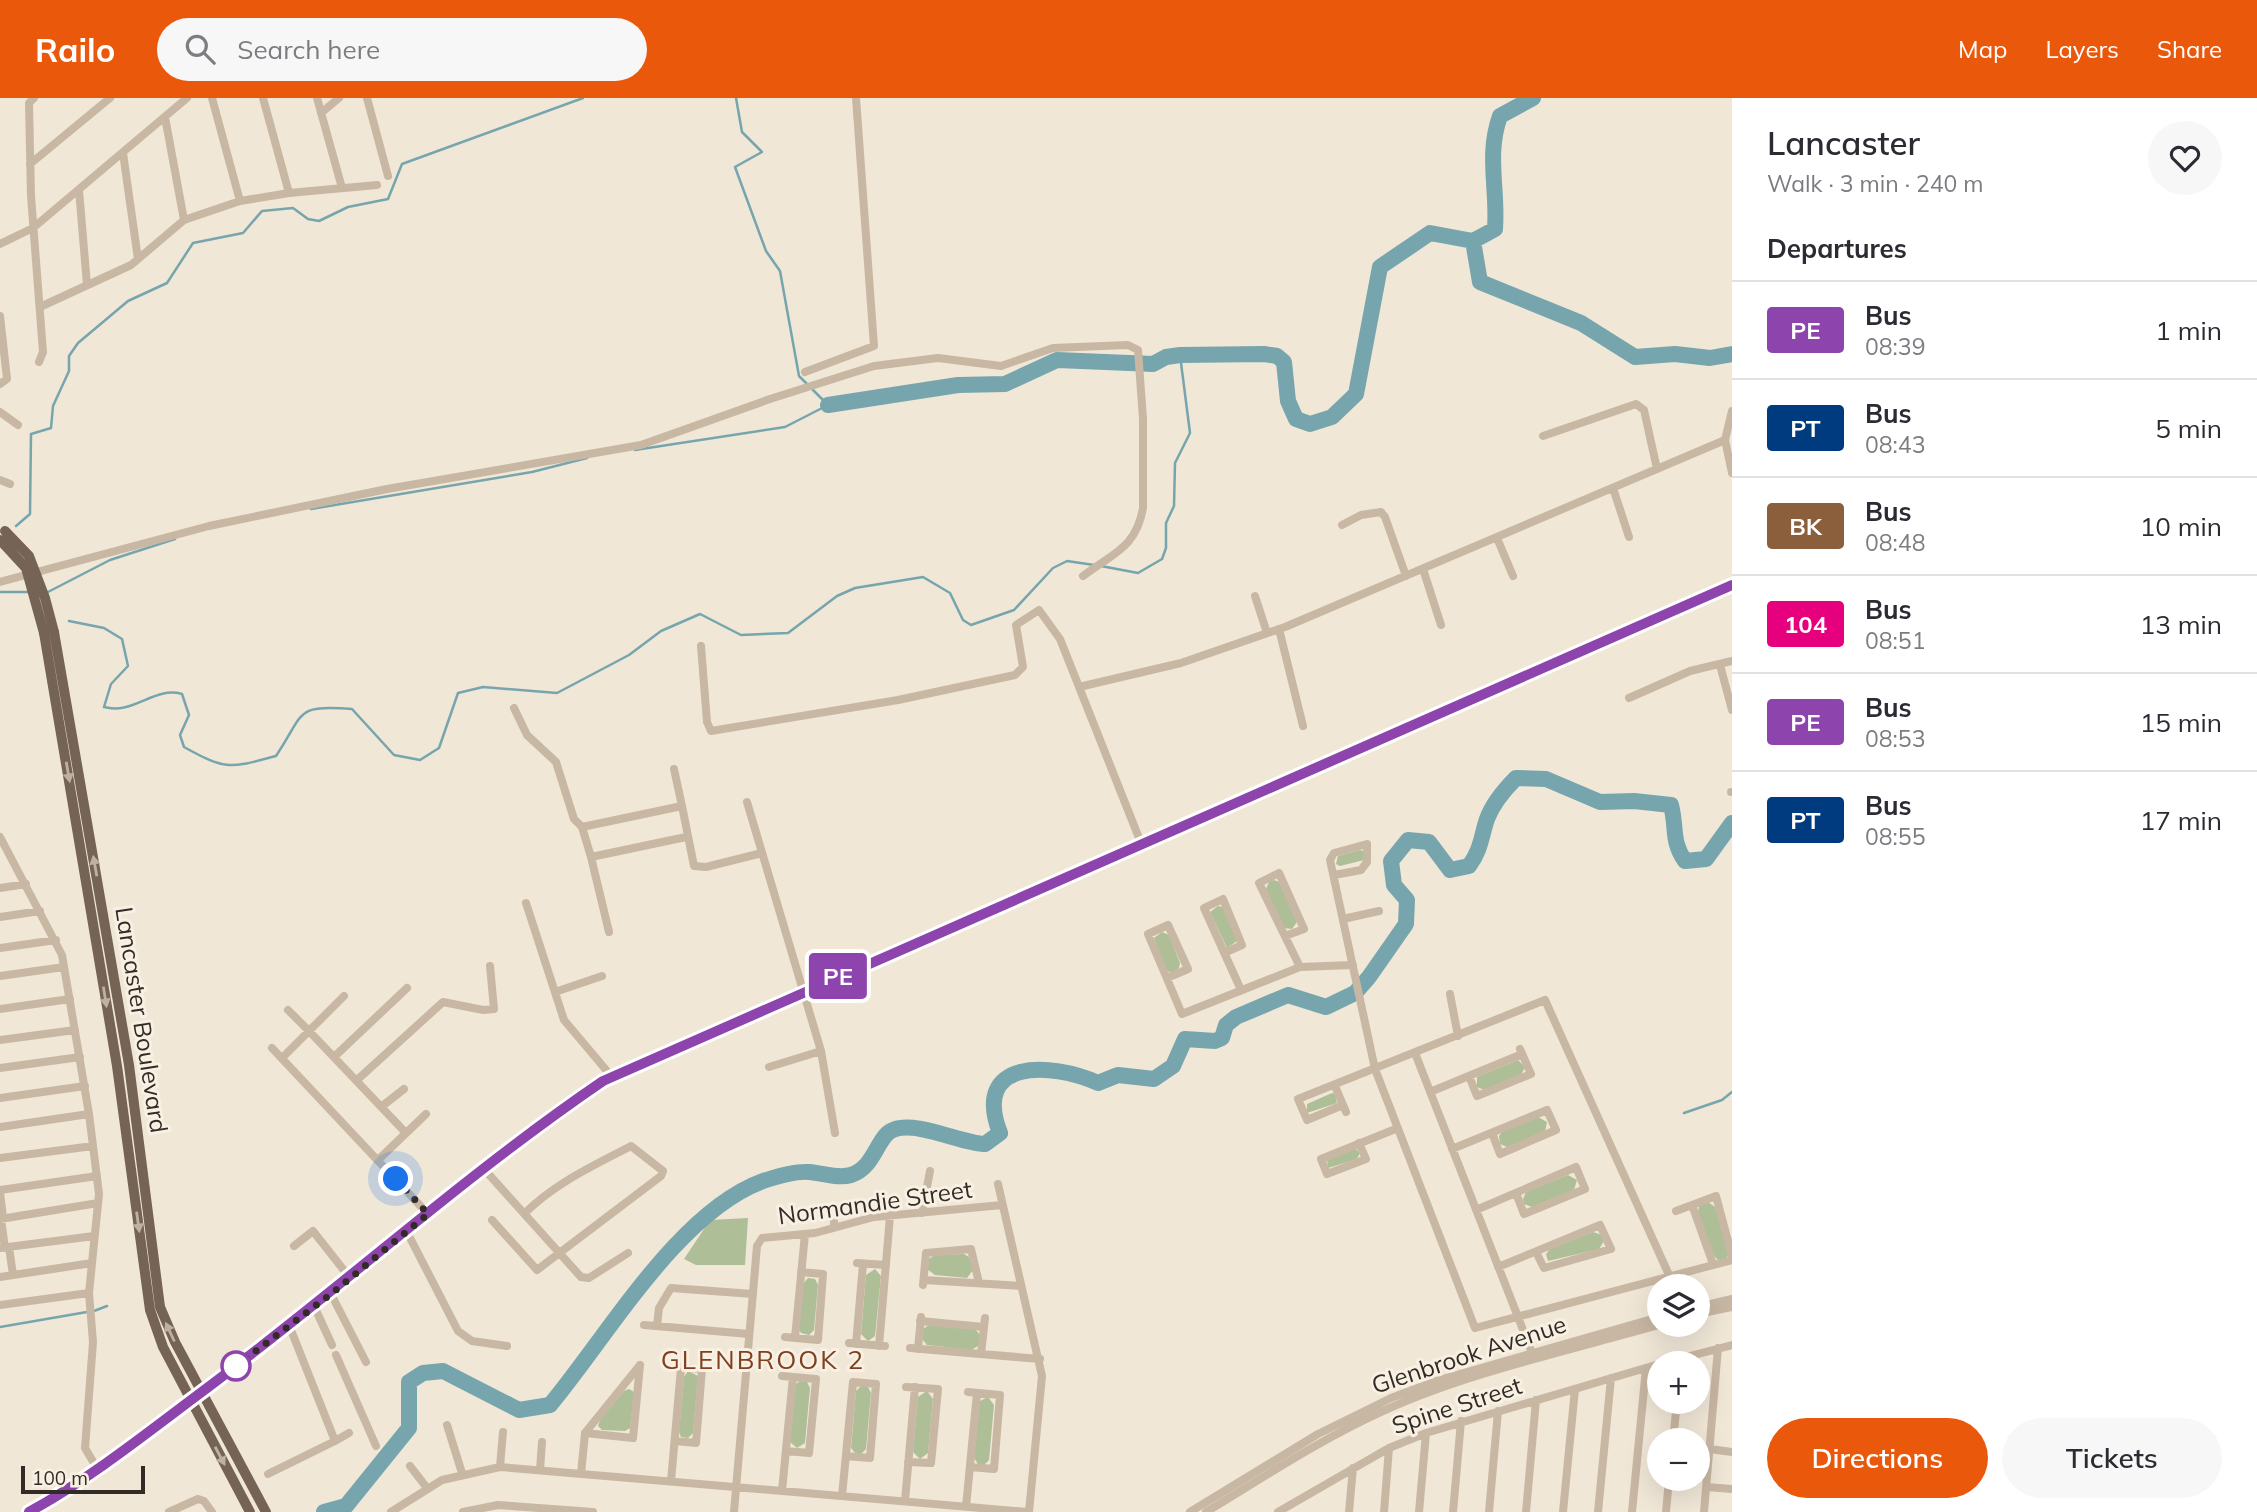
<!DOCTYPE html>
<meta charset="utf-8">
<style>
body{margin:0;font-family:Mulish,sans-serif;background:#f7f7f7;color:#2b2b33;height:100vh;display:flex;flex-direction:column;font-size:26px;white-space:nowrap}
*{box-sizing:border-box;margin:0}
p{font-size:23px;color:#7c7c81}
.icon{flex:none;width:38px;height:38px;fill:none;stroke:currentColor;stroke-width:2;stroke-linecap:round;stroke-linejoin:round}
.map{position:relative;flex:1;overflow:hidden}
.drawer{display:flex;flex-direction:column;background:#fff;width:525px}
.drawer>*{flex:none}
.badge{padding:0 14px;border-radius:5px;font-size:24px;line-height:46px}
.fabs{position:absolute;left:1647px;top:1176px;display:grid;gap:14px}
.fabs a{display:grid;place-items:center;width:63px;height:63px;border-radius:50%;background:#fff;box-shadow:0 7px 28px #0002;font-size:35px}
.scale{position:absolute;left:21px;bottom:18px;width:124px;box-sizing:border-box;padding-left:7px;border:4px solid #332b25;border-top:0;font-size:19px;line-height:24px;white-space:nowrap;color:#332b25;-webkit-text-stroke:5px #f8f0e3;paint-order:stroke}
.you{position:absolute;width:35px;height:35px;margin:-18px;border:5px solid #fff;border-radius:50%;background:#1a73e8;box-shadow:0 0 0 10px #1a73e833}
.map>.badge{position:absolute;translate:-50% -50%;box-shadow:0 0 0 4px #fff}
h2{padding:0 35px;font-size:26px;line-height:63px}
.round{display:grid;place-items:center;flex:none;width:74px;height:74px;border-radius:37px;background:#f7f7f7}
.head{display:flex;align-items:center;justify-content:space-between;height:119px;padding:0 35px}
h1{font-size:33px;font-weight:600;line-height:52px}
.cta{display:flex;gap:14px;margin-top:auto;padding:14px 35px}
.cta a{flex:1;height:80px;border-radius:42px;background:#ea580c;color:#fff;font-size:28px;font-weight:600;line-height:80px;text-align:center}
.cta a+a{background:#f7f7f7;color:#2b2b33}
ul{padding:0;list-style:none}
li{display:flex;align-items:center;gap:21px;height:98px;padding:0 35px;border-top:2px solid #e1e1e2}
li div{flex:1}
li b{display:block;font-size:26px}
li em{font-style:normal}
li .badge{min-width:77px;font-weight:700;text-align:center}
header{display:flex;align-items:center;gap:42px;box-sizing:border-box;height:98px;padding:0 35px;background:#ea580c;color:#fff}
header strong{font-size:33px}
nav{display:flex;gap:38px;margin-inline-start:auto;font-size:24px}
.search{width:490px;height:63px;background:#f7f7f7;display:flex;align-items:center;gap:18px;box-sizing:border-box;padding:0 24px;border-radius:38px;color:#7c7c81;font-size:26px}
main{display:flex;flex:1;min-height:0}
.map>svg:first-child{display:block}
</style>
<header>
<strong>Railo</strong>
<div class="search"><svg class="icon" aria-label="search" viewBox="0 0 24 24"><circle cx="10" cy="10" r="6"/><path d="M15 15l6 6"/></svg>Search here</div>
<nav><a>Map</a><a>Layers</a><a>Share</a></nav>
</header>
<main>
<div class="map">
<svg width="1732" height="1414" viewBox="0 0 1732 1414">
<rect width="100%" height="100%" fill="#f0e7d7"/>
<path fill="#aebe97" d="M1360,752l3,1 1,9 -24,6 -4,-2 2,-8z
M1274,782l5,2 18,40 -5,7 -8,-1 -18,-39 3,-7z
M1218,808l5,1 14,34 -10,7 -17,-36z
M1162,834l7,3 11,28 -1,5 -6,5 -6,-2 -13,-33z
M1518,962l7,7 -4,8 -37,15 -7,-3v-10z
M1332,995l3,1 2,9 -30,10v-9z
M1538,1019l9,5 -2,10 -38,15 -7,-3 -1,-8 3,-4z
M1355,1050l5,5 -3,6 -29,9 -1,-8z
M1568,1077l9,5 -3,10 -42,17 -8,-3 -1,-5 3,-7z
M1708,1104l7,5 14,47 -3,5 -8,1 -4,-4 -16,-44 1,-6z
M748,1120l-3,47h-49l-12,-6 26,-39z
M1593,1134l9,3 2,6 -5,8 -51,12 -2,-7 4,-5z
M964,1156l5,3 4,13 -6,8 -32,-3 -8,-6 2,-10 6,-4z
M875,1171l6,7 -6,60 -7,5 -7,-7 5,-59z
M808,1180l7,1 3,6 -4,45 -5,5 -8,-2 -2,-4 4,-45z
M929,1227l47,5 4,5v10l-9,5 -44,-5 -5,-6 1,-10z
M688,1273l10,5 -5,57 -5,5 -7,-1 -2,-5 5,-55z
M800,1283l7,1 3,6 -5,55 -8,5 -7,-6 6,-58z
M861,1288l7,1 3,6 -5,56 -5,5h-5l-5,-6 5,-57z
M629,1291l5,3 -4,36 -5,3 -23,-1 -4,-4 2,-6 24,-29z
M927,1293l6,8 -5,54 -8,6 -7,-7 5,-55z
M988,1299l6,8 -5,55 -5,5 -6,-1 -4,-6 6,-57z"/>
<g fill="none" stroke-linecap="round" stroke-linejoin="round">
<path stroke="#76a5ad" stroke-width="2.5" d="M635,352l150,-23 43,-22 -29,-29 -19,-105 -14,-20 -31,-84 27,-15 -20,-20 -6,-34
M311,411l221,-37 55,-14
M16,428l14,-12 1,-80 20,-6 2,-22 16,-35v-15l9,-13 50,-42 39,-18 26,-40 50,-10 19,-22 31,-3 15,11 11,2 29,-14 40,-8 14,-35 181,-66
M1101,468l37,7 24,-14 4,-11v-25l8,-17 1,-43 15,-30 -10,-78
M0,494h30
M46,495l64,-33 65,-21
M69,523l35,7 18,11 6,27 -17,18 -7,23c30,8 50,-21 78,-13l7,21 -9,20 4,12c43,24 46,21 92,9 29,-43 18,-52 76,-47l42,46 26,5 19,-12 19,-55 25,-6 74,6 72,-38 32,-24 39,-17 41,21 47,-2 49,-37 18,-8 68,-11 27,16 13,27 8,5 43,-15 39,-42 14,-7 27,4
M1684,1015l38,-13 10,-8
M94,1213l13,-5
M0,1229l87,-15"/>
<path stroke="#76a5ad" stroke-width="16" d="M1473,143l7,41 101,41 54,34 40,-3 35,4 22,-4
M828,307l130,-20 47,-1 52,-24 96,4 13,-7 14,-2 84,-1 13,2 7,6 4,39 8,18 14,5 22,-7 24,-23 24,-127 50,-34 43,8 22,-12c3,-41 -9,-74 5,-113l33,-18
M324,1414l22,-6 63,-78v-46l14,-9 20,-2 76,39 31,-5c57,-68 128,-193 213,-224 12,-4 33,-10 46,-9 14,1 29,7 42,3 19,-6 23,-25 34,-39 18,-23 74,8 100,8l15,-11c-29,-75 51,-71 98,-50l20,-8 36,4 19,-13 12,-27 30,2 7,-3 4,-13 10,-8 52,-22 38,12 29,-14 14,-16 37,-53 1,-24 -13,-15 -3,-24 17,-21 21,2 21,28 19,-4c12,-16 12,-29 18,-47 6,-16 17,-29 29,-41l30,1 54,23 34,-1 37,4c6,23 0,36 14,56l21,-2 26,-36"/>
<path stroke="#c8b7a3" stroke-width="8" d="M34,0l-5,5 2,93 12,156 -4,10
M212,0l28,103
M263,0l26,95
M317,0l25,90
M367,0l21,78
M321,15l18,-15
M165,19l19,103
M123,55l15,106
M30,66l80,-66
M79,92l8,95
M0,146l33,-16 154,-130
M40,209l91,-42 53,-45 56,-19 49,-8 88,-8
M0,218l7,63 -7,5
M805,274l69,-26 -18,-248
M1732,313l-7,29 7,33
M0,314l18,13
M1543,338l93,-32 8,6 13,59
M0,382l10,4
M1613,390l16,49
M1342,427l19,-10 20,-3 4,5 21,59
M1497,440l16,38
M1423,471l18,56
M0,484l209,-56 178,-37 254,-44 129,-46 104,-33 64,-8 63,8 52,-18 75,-3 10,5 5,69v89c-7,40 -30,45 -60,68
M1255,498l12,37
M1279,531l24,97
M701,548l6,76 4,9 187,-31 117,-25 8,-8 -7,-42 23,-15 21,29 81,204
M1720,567l12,45
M1079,589l102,-24 104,-36 440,-187
M1629,600l61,-27 42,-10
M514,610l13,27 29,27 18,57 8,8 100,-21 12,60 12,1 56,-14
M674,671l8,37
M1731,694h1
M747,704l74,249 -52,16
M582,729l9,30 95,-20
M0,739l62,118 27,159 10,80 -10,99 4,49 -8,106 13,22
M591,759l18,75
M1334,777l27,-5 6,-8v-18l-33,9 -4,7 45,209 100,259 257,-68
M0,790l26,-4
M526,805l38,117 48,57
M0,819l40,-6
M1343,821l36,-8
M1285,838l19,-7 -25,-56 -20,10 41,84
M0,850l56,-8
M1224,855l18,-8 -19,-46 -19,9 37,82
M0,878l64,-9
M1167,880l21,-9 -20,-44 -20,9 34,80 118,-47 53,-2
M555,894l47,-16
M1450,896l8,42
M0,911l70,-10
M288,912l21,21 35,-35
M0,942l75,-10
M272,950l156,166
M821,953l14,82
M1415,955l117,300
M334,959l73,-69
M282,960l27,-27 97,102
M0,970l80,-11
M1469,978l8,20 54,-22 -11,-25
M357,982l86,-78 40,8 11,-1 -4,-43
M1335,988l11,26
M1430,994l92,-38
M0,1000l85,-12
M1343,1007l-36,15 -9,-21 247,-99 124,275
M381,1009l23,-18
M0,1029l89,-13
M1359,1045l7,16 -39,15 -6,-15 77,-31
M1452,1051l95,-39 9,20 -56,24 -8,-21
M0,1060l93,-12
M378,1062l48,-46
M484,1071l97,108 8,1 39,-25
M998,1086l44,192 -13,136
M0,1092l97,-14
M0,1094l3,26
M1692,1107l21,59
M1476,1112l100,-43 9,22 -61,25 -8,-21
M1676,1113l40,-15 16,60
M922,1115l8,-42
M0,1121l98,-16
M1,1121l4,29
M492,1122l45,50 124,-94 2,-5 -32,-25c-38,20 -76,37 -106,67
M834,1128v-17
M407,1134l51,99 14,10 35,5
M294,1148l19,-15 37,47
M9,1149l4,28
M0,1150l94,-12
M857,1165l29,2
M1498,1169l102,-42 11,24 -67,19 -8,-16
M0,1179l92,-14
M924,1182l97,6
M923,1187l3,-32 45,-4 8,34
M331,1196l35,68
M0,1207l89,-12
M314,1208l18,39
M1698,1209l34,-8
M1698,1216l34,-7
M920,1223l64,6
M644,1227l105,9
M657,1228l2,-18 12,-20 82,6
M785,1239l33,3 5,-66 -22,-2
M795,1240l10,-104
M849,1245l36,3
M856,1246l7,-80
M879,1248l11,-130
M910,1250l130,11
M918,1251l3,-32
M981,1256l4,-36
M336,1257l40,91
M1663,1265l69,-18
M674,1269l28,2 -6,74 -21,-2
M782,1278l34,3 -7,74 -23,-2
M906,1289l32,2 -7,74 -23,-1
M968,1294l32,3 -6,74 -24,-2
M447,1327l15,48
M585,1335l48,5 7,-73
M1673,1342l4,-38
M335,1343l14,-8
M1710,1351l22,3
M410,1368l17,22
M500,1369l3,-35
M540,1372l2,-28
M268,1376l67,-33 -46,-116
M581,1376l4,-41 55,-68
M671,1383l10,-113
M1707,1389l25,2
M782,1393l11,-114
M842,1398l11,-114 23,2 -6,74 -24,-2
M905,1403l10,-114
M966,1409l11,-114
M169,1414l29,-13 6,2 8,11
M391,1414l51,-32 58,-13 528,45
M463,1414l35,-7 95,7
M734,1414l23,-266 5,-8 53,-5 59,-16 128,-12
M1190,1414l128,-78 73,-36 48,-18 220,-63
M1206,1414c58,-35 115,-73 177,-101 83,-38 188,-61 276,-86
M1278,1414l111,-64 37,-15 233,-69
M1349,1414l4,-44
M1384,1414l5,-64
M1419,1414l7,-79
M1453,1414l8,-91
M1489,1414l9,-101
M1526,1414l10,-112
M1563,1414l12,-123
M1598,1414l13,-134
M1632,1414l14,-144
M1666,1414l3,-33
M1704,1414l14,-164"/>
<path stroke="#756356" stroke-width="10" d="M54,534l75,433 31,242 15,35 91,170
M44,535l73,433 33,244 13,37 87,165
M29,1414c58,-32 109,-72 162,-112 139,-103 269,-220 412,-319l1129,-496"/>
<path stroke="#756356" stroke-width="10" d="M5,433l24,25 16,42 9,34
M0,442l26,28 18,65"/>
</g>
<defs><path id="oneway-solid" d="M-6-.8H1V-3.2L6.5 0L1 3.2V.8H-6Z" transform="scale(1.75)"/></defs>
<g fill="#bdb1a4">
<use href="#oneway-solid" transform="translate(68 674) rotate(80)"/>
<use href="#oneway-solid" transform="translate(95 768) rotate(-100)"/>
<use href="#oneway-solid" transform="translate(105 899) rotate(81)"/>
<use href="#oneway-solid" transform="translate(138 1124) rotate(82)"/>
<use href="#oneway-solid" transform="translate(170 1234) rotate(-115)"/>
<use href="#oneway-solid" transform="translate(220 1358) rotate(62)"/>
</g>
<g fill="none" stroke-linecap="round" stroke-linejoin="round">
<g stroke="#fff" stroke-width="16">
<path id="line" d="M29,1414c58,-32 109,-72 162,-112 140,-103 268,-221 412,-319l1129,-496"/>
</g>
<use href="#line" stroke="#8e44ad" stroke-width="10"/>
<path stroke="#332b25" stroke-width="7" stroke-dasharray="0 12.6" d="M236,1268l95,-72 97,-80 -32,-35"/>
</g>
<circle fill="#fff" stroke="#8e44ad" stroke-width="3.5" cx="236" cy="1268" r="14"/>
<g text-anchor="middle" stroke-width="6" stroke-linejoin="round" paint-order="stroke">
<g font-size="24" fill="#332b25" stroke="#f8f0e3">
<text transform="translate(141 922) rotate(81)" y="8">Lancaster Boulevard</text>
<text transform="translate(875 1105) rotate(-8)" y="8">Normandie Street</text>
<text transform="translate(1469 1257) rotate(-18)" y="8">Glenbrook Avenue</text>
<text transform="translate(1457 1308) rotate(-18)" y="8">Spine Street</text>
</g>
<g font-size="26" letter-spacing="2" fill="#80401f" stroke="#f8f0e3">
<text x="763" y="1271">GLENBROOK 2</text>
</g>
</g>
</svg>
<div class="fabs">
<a><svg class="icon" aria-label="layers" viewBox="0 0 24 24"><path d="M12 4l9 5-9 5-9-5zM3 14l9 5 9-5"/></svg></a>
<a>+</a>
<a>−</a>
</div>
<div class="scale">100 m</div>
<div class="you" style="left:396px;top:1081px"></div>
<b class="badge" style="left:838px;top:878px;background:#8e44ad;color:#fff">PE</b>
</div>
<section class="drawer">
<div class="head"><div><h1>Lancaster</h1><p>Walk · 3 min · 240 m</p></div><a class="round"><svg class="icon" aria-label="heart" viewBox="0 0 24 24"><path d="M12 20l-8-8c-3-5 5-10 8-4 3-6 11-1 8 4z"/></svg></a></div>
<h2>Departures</h2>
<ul>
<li><span class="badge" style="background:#8e44ad;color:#fff">PE</span><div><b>Bus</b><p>08:39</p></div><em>1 min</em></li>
<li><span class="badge" style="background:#003b80;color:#fff">PT</span><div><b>Bus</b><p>08:43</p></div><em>5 min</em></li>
<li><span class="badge" style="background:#8b5e3c;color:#fff">BK</span><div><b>Bus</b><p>08:48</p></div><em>10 min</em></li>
<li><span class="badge" style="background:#e6007e;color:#fff">104</span><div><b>Bus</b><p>08:51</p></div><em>13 min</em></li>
<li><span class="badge" style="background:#8e44ad;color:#fff">PE</span><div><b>Bus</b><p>08:53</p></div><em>15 min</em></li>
<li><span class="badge" style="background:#003b80;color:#fff">PT</span><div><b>Bus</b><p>08:55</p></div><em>17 min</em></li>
</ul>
<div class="cta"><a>Directions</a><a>Tickets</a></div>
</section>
</main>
